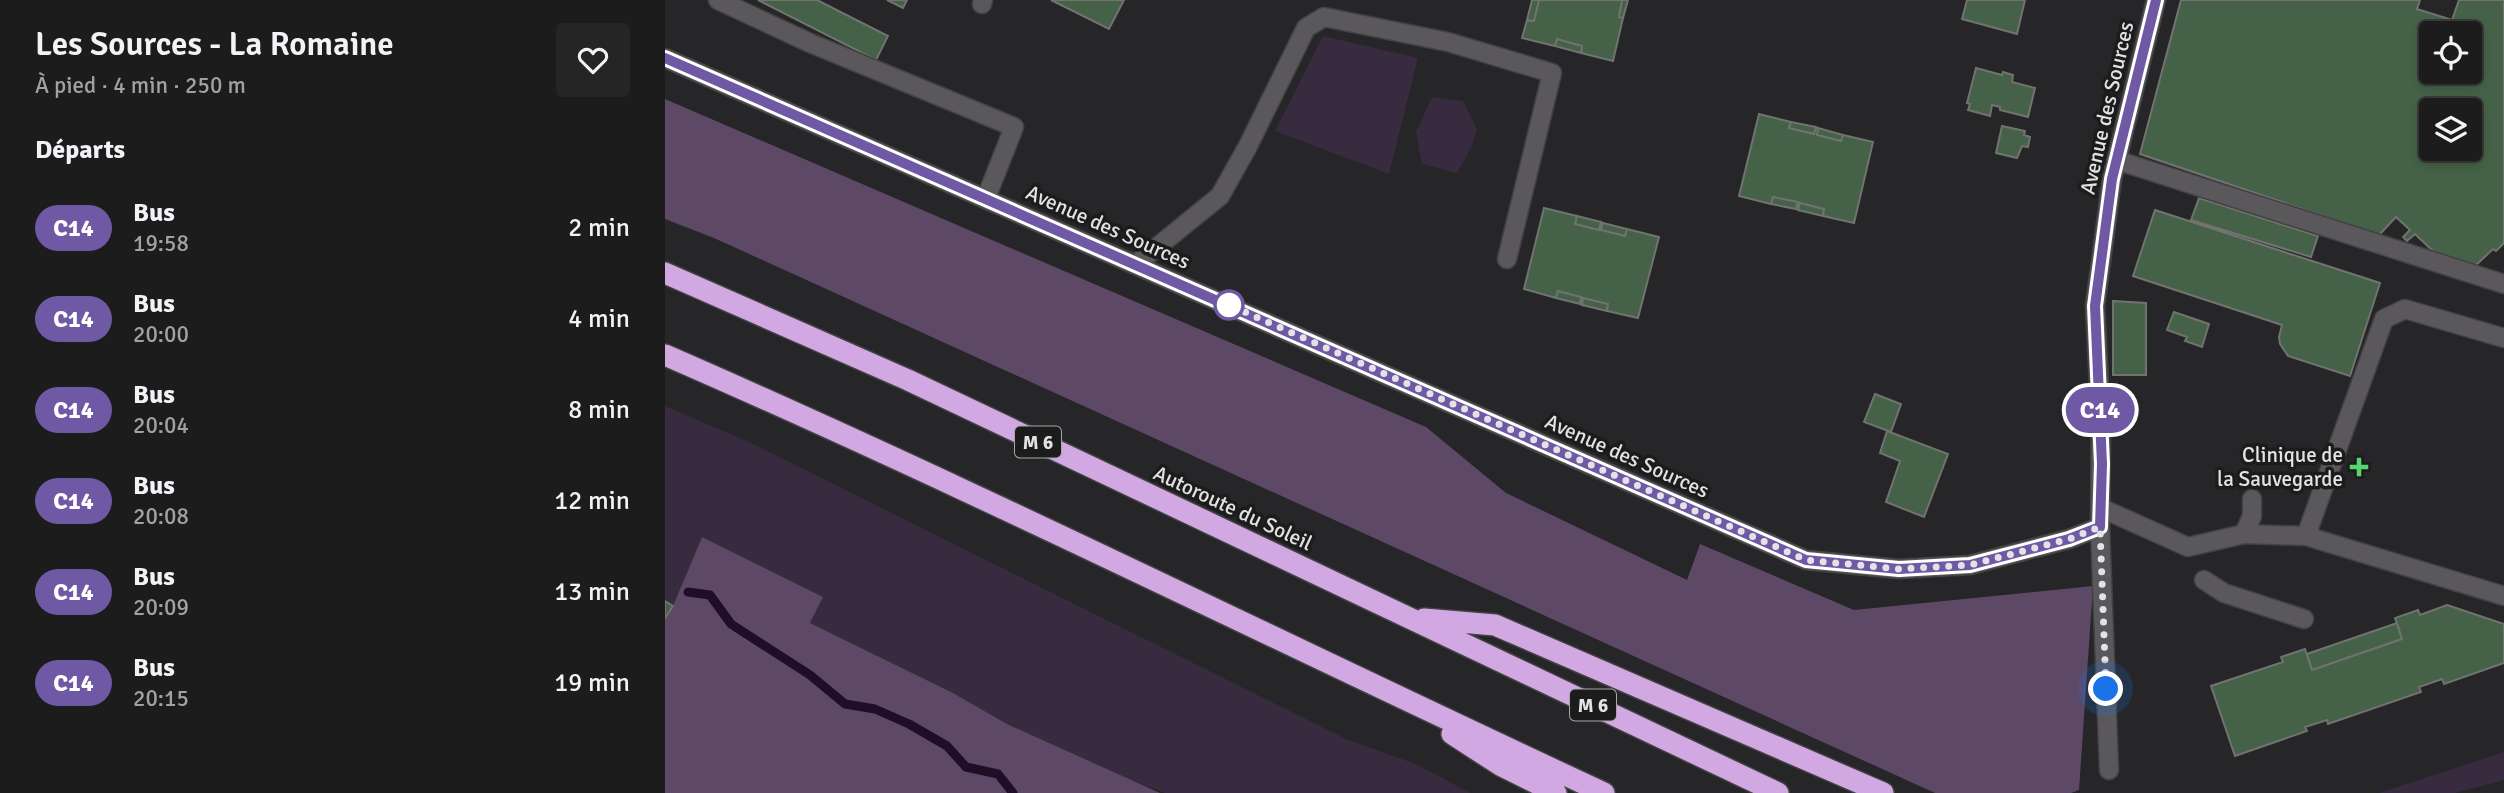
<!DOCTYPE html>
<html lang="fr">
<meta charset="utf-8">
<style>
body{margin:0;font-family:Signika,sans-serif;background:#252526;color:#f1f3f6;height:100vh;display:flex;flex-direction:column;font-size:26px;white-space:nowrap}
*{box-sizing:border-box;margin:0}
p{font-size:23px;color:#a0a1a4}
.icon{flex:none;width:38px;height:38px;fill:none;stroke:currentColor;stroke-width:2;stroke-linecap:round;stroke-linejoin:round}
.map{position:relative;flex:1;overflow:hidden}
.side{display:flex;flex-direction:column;background:#1c1c1d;width:665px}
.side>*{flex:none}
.badge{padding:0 14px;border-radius:23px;font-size:24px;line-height:46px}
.controls{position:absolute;left:1754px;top:21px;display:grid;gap:14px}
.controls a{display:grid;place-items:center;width:63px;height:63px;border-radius:7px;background:#1c1c1d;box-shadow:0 4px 10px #0003,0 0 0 2px #3a3a3b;font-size:35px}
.you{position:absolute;width:35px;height:35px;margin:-18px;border:5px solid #fff;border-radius:50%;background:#1a73e8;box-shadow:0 0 0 10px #1a73e833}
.map>.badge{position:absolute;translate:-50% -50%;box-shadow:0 0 0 4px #fff}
h2{padding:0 35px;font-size:26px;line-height:63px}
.round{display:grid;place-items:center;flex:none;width:74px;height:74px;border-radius:7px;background:#252526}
.head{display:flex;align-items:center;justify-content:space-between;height:119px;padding:0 35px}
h1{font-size:33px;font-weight:600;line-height:52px}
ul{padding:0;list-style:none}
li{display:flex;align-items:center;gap:21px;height:91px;padding:0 35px}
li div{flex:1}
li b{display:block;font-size:26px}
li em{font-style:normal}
li .badge{min-width:77px;font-weight:700;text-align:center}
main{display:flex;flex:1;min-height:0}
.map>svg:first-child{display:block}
</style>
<main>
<section class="side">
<div class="head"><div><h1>Les Sources - La Romaine</h1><p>À pied · 4 min · 250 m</p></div><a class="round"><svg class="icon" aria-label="heart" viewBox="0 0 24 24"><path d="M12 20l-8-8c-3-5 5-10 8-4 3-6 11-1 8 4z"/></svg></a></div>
<h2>Départs</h2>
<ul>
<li><span class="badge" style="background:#6f59a5;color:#fff">C14</span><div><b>Bus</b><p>19:58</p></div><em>2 min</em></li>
<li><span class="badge" style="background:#6f59a5;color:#fff">C14</span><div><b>Bus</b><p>20:00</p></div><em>4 min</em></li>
<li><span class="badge" style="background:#6f59a5;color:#fff">C14</span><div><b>Bus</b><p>20:04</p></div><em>8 min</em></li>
<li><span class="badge" style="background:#6f59a5;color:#fff">C14</span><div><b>Bus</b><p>20:08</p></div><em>12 min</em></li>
<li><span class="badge" style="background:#6f59a5;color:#fff">C14</span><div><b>Bus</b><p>20:09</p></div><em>13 min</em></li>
<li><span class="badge" style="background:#6f59a5;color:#fff">C14</span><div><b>Bus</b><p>20:15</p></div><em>19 min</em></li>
</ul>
</section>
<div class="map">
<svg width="1839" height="793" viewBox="0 0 1839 793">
<rect width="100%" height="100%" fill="#262527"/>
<path fill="#392b3f" d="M658,36l95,22 -29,116 -114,-43z
M767,97l31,4 14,28 -6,19 -14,25 -35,-9 -6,-32z
M0,406l84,36 599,298 68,24 54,29h-305l-37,-14 -121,-55 -54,-31 -143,-70 13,-26 -121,-60 -29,69 -8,-5z
M1839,752v28l-49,13h-76z"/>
<path fill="#5d4966" d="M0,99l761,328 80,66 181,87 13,-36 154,66 239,-24 -14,204 -8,3h-136l-1221,-555 -49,-19z
M37,537l121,60 -13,26 143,70 54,31 153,69h-495v-175l8,-12z"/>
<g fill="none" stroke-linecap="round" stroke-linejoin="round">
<path stroke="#1f0e26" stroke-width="9" d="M23,592l22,3 21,29 79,51 35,29 30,5 34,15 38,22 19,21 32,7 15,19"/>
</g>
<path fill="#456248" stroke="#717371" stroke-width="2" fill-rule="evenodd" d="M93,0h59l71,36 -12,24z
M222,0h20l-4,8z
M386,0h73l-15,29z
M867,0h7l-5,21 -7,-1z
M874,0h83l-3,17 4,1 -10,43 -32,-8 1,-7 -25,-7 -2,7 -33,-8 5,-18 7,1z
M957,0h6l-5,18 -4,-1z
M1302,0h58l-8,34 -55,-15z
M1516,0h239l-3,9 35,11 7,-20h45v243l-8,8 -3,-2 -18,17 -41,-14 -19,-18 -8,7 -4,-4 7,-7 -14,-13 -17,18 -239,-81zM1766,33h38v39h-38zM1766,110h38v39h-38z
M892,39l25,7 -1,7 -26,-7z
M1311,68l26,7 1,-3 10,3 -1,7 23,6 -7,29 -28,-7v-3l-8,-2 -2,11 -22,-6 2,-6 -3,-1z
M1094,114l32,8 -2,6 25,6 2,-7 2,1 -1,7 24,6 2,-6 30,7 -19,81 -31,-7 1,-7 -24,-6 -2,7 -2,-1 2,-7 -25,-5 -2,7 -32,-8z
M1126,122l25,5 -2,7 -25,-6z
M1337,126l23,5 -1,4 6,2 -2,10 -6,-1 -5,12 -21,-5z
M1153,128l25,7 -2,6 -24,-6z
M1108,197l25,5 -2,7 -25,-5z
M1534,198l119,38 -7,21 -120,-37z
M1135,203l24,6 -1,7 -25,-6z
M879,208l33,8 -2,8 24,6 2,-8 2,1 -2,7 24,6 2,-7 32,8 -21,81 -31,-7 1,-7 -25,-6 -1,7 -2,-1 1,-7 -23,-6 -2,7 -32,-9z
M1490,210l225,73 -30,93 -62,-20 -8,-12 -1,-7 3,-12 -149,-49z
M912,216l24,6 -2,8 -24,-6z
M938,223l24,6 -2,7 -24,-6z
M893,291l23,6 -1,7 -24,-6z
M918,298l25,6 -1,7 -25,-6z
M1448,301l33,2v72h-33z
M1509,312l35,12 -7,23 -17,-6 2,-4 -20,-7z
M1210,394l26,10 -10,28 -27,-10z
M1222,431l61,23 -24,63 -38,-15 14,-41 -20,-8z
M0,601l8,5 -8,12z
M1782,605l57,19v39l-60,21 -2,-5 -23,8 2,5 -93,32 -1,-4 -22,7 2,4 -72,25 -24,-70 72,-24 -2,-5 24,-8 7,21 90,-31 -7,-21 23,-8 2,5z
M1732,623l5,16 -90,31 -5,-16z"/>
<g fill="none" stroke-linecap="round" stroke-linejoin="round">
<g stroke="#424143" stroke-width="21">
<path id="minor" d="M53,0l92,43 204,84 -28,71
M317,4l1,-4
M0,58l1141,502 93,9 71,-4 99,-26 31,-12
M1451,160l388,124
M470,265l85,-69 28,-50 58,-118 18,-11 124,25 104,31 -45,186
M1436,508l87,39 56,-13 62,2 78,-217 21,-10 99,29
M1579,534l8,-18v-17
M1641,536l198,60
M1539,580l20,13 80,26
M1444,770l-9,-243 1,-101 -6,-120 17,-127 44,-179"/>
</g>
<g stroke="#424143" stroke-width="24">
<path id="highway" d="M0,273l243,107 870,413
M0,355c317,138 626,293 939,438
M759,619l71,6 388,168
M787,734l48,31 56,28"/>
</g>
<use href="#minor" stroke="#5a585b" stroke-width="18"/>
<use href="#highway" stroke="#d1a8e2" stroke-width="21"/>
</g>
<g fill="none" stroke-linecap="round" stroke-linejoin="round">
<g stroke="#fff" stroke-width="16">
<path id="line" d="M0,58l1141,502 93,9 71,-4 99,-26 31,-12 2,-63 -7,-158 17,-127 44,-179"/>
</g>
<use href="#line" stroke="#6f59a5" stroke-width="10"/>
<path stroke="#e3e2e4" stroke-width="7" stroke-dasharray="0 12.6" d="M564,305l-9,-4 586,259 93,9 71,-4 99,-26 31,-12 6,162"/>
</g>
<circle fill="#fff" stroke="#6f59a5" stroke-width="3.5" cx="564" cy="305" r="14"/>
<path fill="#58d570" stroke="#1d1c1d" stroke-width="2.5" d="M1690.5 456.5h7v7h7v7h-7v7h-7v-7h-7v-7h7z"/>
<g text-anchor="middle" stroke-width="7" stroke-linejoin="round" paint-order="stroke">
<g fill="#1d1c1d" stroke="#a8a7a8" stroke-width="2">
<rect x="350" y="426.5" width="46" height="31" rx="5"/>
<rect x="905" y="689.5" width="46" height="31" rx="5"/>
</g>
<g font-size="19" font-weight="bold" fill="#e3e2e4">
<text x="373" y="449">M 6</text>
<text x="928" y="712">M 6</text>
</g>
<g font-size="21" fill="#e3e2e4" stroke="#1d1c1d">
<text transform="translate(1442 108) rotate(-77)" y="7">Avenue des Sources</text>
<text transform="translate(443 227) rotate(24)" y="7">Avenue des Sources</text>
<text transform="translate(962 456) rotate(24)" y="7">Avenue des Sources</text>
<text transform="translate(568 508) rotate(25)" y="7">Autoroute du Soleil</text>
</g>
<g font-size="21" fill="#e3e2e4" stroke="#1d1c1d" text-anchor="end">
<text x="1678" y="462">Clinique de<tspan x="1678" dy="24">la Sauvegarde</tspan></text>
</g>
</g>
</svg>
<div class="controls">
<a><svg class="icon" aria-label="locate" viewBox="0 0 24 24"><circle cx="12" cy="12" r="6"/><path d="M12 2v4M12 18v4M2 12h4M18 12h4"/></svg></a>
<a><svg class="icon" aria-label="layers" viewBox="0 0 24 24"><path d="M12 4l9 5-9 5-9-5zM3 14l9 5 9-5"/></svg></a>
</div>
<div class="you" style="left:1441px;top:689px"></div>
<b class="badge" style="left:1435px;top:410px;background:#6f59a5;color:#fff">C14</b>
</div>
</main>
